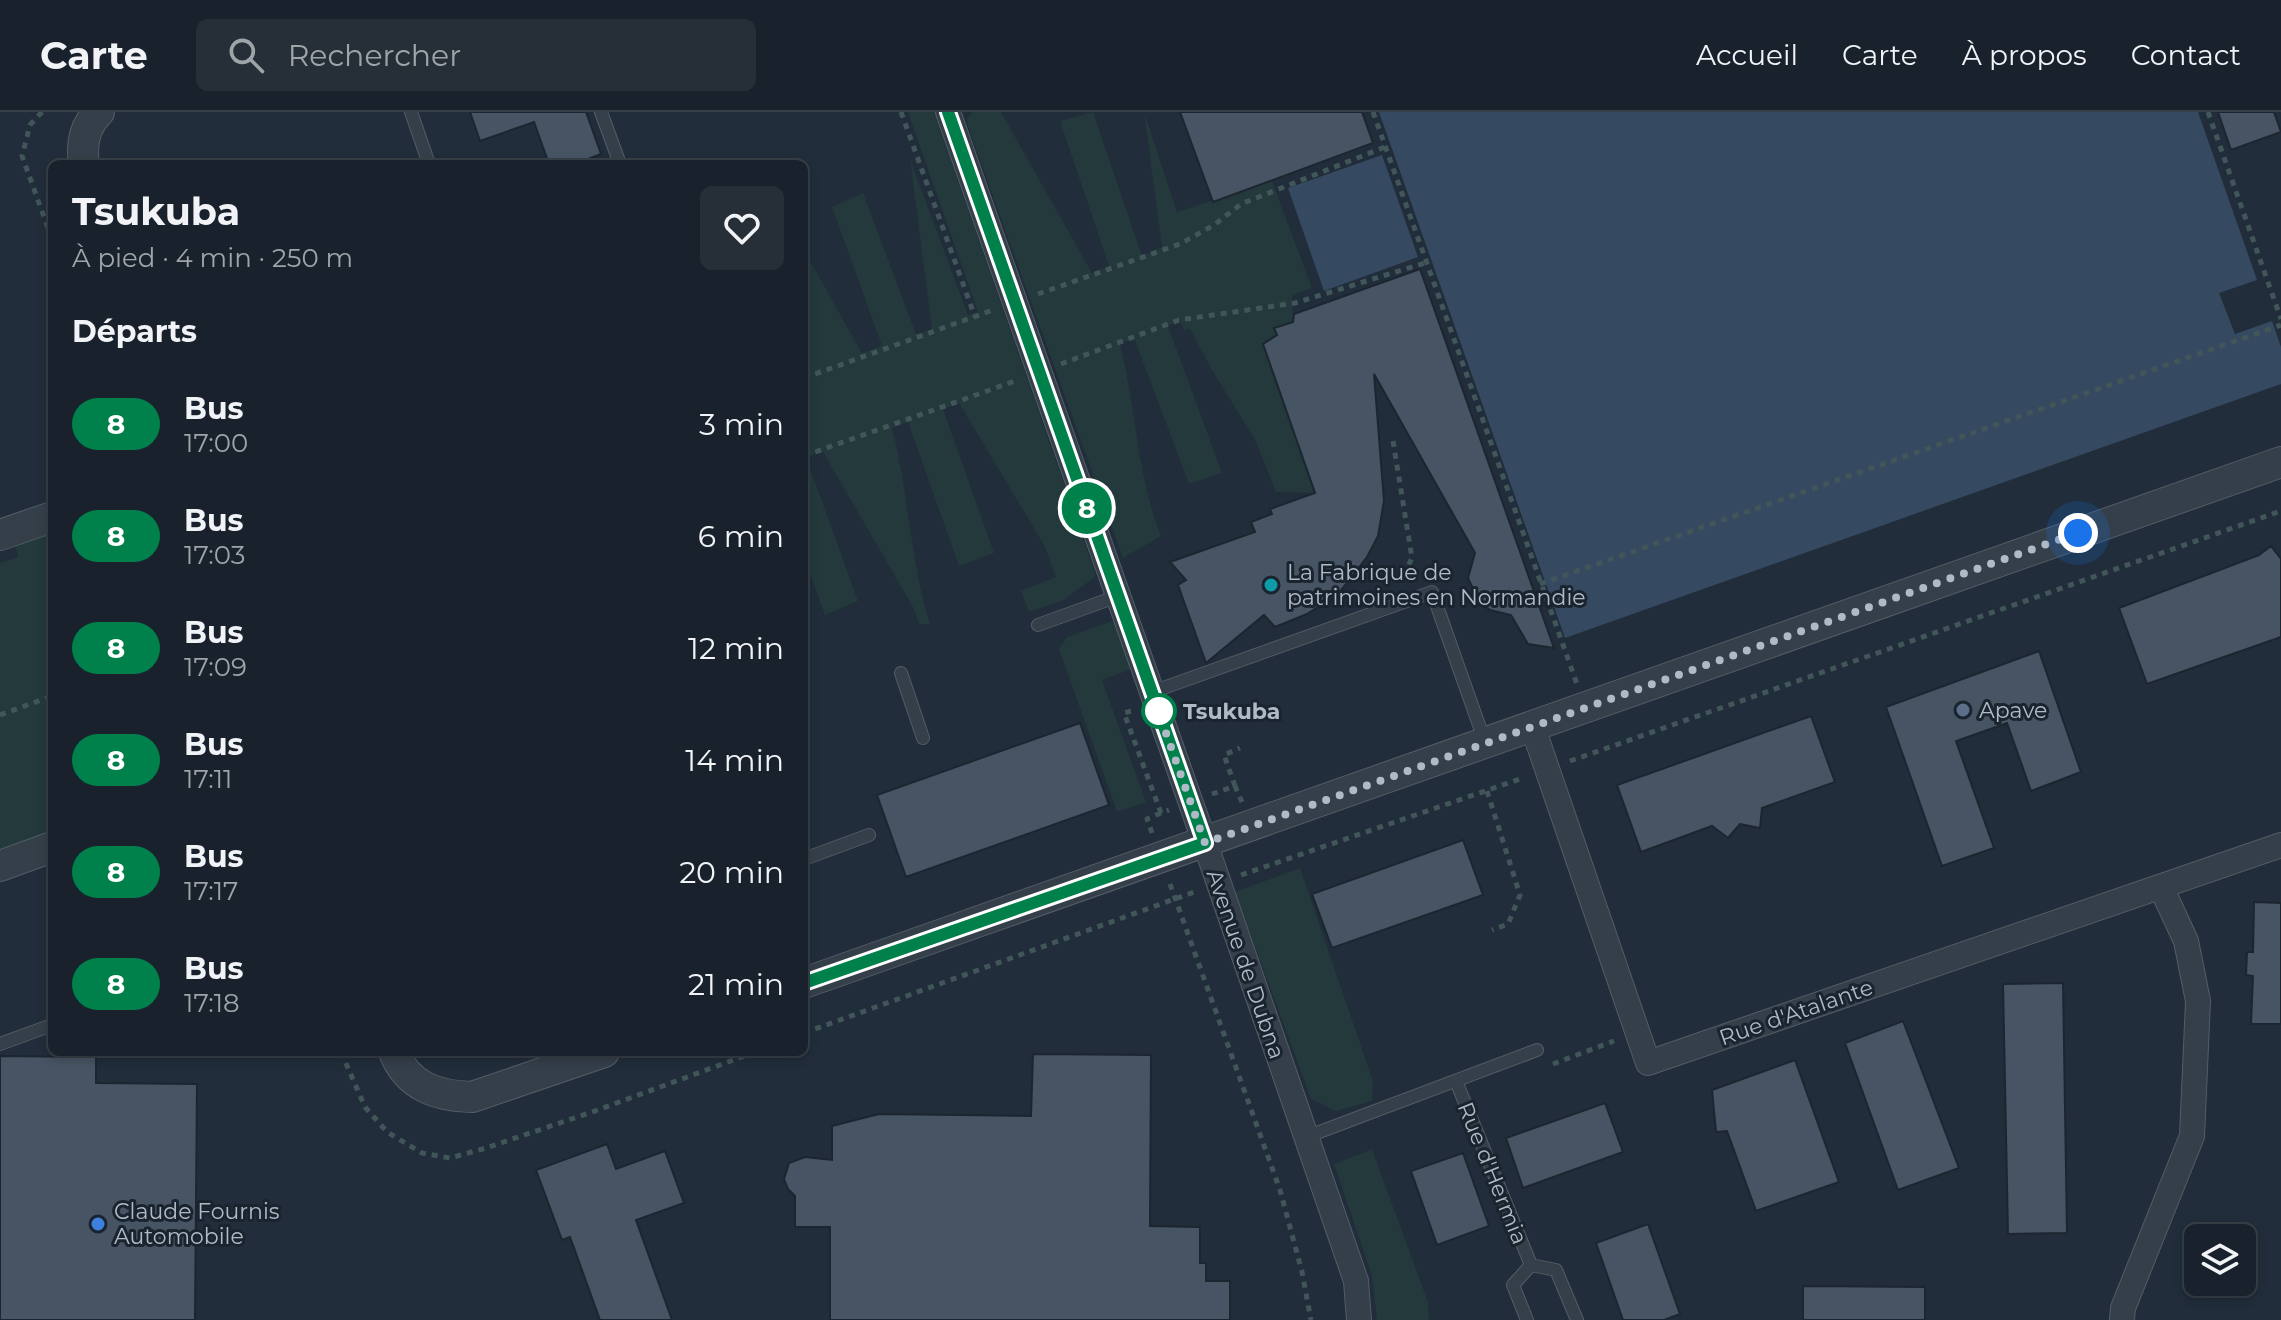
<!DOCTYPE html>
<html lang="fr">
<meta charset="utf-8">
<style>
body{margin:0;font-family:Montserrat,sans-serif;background:#262f38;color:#f1f3f6;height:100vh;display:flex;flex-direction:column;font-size:30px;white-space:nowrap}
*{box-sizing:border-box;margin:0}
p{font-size:26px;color:#9fa4a9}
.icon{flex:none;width:44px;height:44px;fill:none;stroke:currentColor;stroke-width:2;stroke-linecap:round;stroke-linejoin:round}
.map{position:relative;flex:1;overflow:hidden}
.details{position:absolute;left:48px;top:48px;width:760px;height:896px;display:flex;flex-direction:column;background:#19222c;border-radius:12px;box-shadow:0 4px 12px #0003,0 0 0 2px #373f48}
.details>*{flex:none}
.badge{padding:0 16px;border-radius:26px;font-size:28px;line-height:52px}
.tools{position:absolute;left:2184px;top:1112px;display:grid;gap:16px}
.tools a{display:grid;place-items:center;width:72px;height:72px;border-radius:12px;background:#19222c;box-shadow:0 4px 12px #0003,0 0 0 2px #373f48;font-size:40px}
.you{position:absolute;width:40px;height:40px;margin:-20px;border:6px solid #fff;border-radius:50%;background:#1a73e8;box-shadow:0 0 0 12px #1a73e833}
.map>.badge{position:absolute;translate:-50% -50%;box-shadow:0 0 0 4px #fff}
h2{padding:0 24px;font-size:30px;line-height:72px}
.round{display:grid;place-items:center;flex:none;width:84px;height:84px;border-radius:12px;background:#262f38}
.summary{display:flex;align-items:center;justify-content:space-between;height:136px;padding:0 24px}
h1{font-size:38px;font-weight:700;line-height:60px}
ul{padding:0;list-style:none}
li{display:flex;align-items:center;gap:24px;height:112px;padding:0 24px}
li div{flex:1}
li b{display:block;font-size:30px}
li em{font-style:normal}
li .badge{min-width:88px;font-weight:700;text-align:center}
header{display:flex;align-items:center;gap:48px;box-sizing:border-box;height:112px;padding:0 40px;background:#19222c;border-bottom:2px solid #373f48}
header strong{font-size:38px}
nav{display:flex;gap:44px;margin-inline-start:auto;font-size:28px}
.search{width:560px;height:72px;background:#262f38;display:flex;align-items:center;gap:20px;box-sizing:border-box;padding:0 28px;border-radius:12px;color:#9fa4a9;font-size:30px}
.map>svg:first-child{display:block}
</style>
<header>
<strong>Carte</strong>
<div class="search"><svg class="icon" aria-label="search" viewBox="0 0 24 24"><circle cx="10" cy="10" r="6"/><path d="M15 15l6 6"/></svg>Rechercher</div>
<nav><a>Accueil</a><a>Carte</a><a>À propos</a><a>Contact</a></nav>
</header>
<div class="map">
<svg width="2281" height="1208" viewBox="0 0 2281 1208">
<rect width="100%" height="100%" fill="#212d3a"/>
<path fill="#23393b" d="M908,0h26l162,464 -32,24 -35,12 -8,-21 35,-14 -12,-32 -85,-142 -16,6 51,144 -35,13 -51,-144 -16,6c17,64 18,133 38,196h-11l-5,-15 -91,-157 -17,5 52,144 -33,14 -21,-58v-307l58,103 20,-7 -50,-139 31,-14 53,141 16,-4 -22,-171 58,156 10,-3z
M972,0h29l91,161 17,-7 -49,-145 33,-9 49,144 20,-9 -18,-135 33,100 95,-31 40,107 -20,7 1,27 -19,6 3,7 -14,10 52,148 -39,-1 -21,-52 -43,-70 -22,-41 -6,1 -4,-10 -12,6 54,147 -33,11 -55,-146 -14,6c16,63 17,131 41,192l-38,22 -156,-434v-6z
M52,419v305l-52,18v-291l18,-6 -3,-13z
M1115,508l17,49 -30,11 44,122 -29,10 -58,-163 8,-12z
M1300,756l73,213 -1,20 -36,10 -25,-12 -76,-207z
M1372,1037l56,153 1,18h-52l-5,-44 -38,-112z"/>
<path fill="#354a61" d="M1379,0h819l59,168 -38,13 16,41 37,-13 9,26v37l-716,254z
M1382,43l36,102 -94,34 -36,-103z"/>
<path fill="#475463" stroke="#1c2631" stroke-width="2" d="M470,0h116l15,42 -26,10h-26l-15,-42 -54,19z
M1180,0h182l11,31 -160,59z
M2218,0h56l7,20 -50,18z
M1420,157l134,379 -26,-4 -17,-29 -21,-5 -11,-8 -11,-24 7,-25 -101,-179 10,127 -6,35 -11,21 -29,37 -31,20 -32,13 -11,-12 -58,48 -28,-78 8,-5 -16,-18 85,-30 -4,-10 21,-8 -2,-5 45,-16 -52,-149 14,-9 -3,-7 19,-6 1,-8z
M2271,434l10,13v78l-134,47 -28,-76 140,-53z
M2039,539l42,121 -50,19 -24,-68 -51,18 38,107 -52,18 -56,-159z
M1811,604l24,66 -73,26 -2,20 -20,-4 -12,14 -16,-12 -71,26 -24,-67z
M1080,611l29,82 -203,72 -29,-82z
M1463,728l20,55 -151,53 -20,-54z
M2254,790l27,1v121h-30l2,-48 -7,-1 1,-23h6z
M2063,871l4,250 -59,1 -5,-250z
M1903,909l56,147 -61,22 -53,-147z
M1033,942l118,1 -1,171 50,1v36h6v18h24v39h-400v-93h-35v-31l-7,-7 -4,-10 5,-16 16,-6 27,3v-34l47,-12 152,2z
M0,944l96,1v26l101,1 -2,236h-195z
M1795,948l44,122 -83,29 -29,-80 -11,1 -4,-42z
M1605,991l18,49 -100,36 -17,-50z
M607,1032l9,25 49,-18 19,52 -48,17 36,100h-72l-30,-83 -8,3 -26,-70z
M1463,1041l26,73 -52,19 -26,-74z
M1648,1112l32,90 -16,6h-41l-27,-77z
M1803,1174l122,1v33h-122z"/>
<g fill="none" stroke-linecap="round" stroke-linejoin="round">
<g stroke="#535d68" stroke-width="14">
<path id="service" d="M411,0l18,52
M601,0l19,52
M1038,513l80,-29
M901,561l22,65
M1152,580l280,-100 53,150
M804,747l65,-24
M0,932l52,-19
M1456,969l75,184 -18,20 14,35
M1306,1025l231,-87
M1531,1153l25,5 21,50"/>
</g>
<g stroke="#535d68" stroke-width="26">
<path id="minor" d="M948,0l257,731 151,438 3,39
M1532,613l116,338 633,-218
M2122,1208l1,-12 69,-172 6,-135 -12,-60 -25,-54"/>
</g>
<g stroke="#535d68" stroke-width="32">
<path id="tertiary" d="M84,52c-3,-20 0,-38 15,-52
M0,423l52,-18
M0,754l52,-19
M804,871c493,-171 984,-348 1477,-521
M394,940c14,35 43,44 78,45l132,-45"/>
</g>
<path stroke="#415658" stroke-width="5" stroke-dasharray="6 6" stroke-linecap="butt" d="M42,0l-12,13 -8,31 30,83
M901,0l74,205
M1373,0l204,572
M2208,0l73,207
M1038,182l142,-50 34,-19 27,-21 144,-57
M1061,252l118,-44 116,-17 130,-40
M804,266l189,-68
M1393,329l19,117 -12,24
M804,344l214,-76
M1540,472l741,-259
M1131,599l-7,2 37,100 8,-3
M0,603l52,-19
M1570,649l711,-250
M1235,674l-11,-31 16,-7
M1487,679l33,104 -12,29 -16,6
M1212,682l23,-8 7,16
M1152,721l-5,-14 14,-6
M1241,763l282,-97
M1170,772l110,306 22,82 9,48
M804,921l390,-141
M341,940l24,55 22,25 35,21 28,5 36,-10 109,-37 160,-59
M1553,952l61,-23"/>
<use href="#service" stroke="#353f4a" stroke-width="12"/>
<use href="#minor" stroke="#353f4a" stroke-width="24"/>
<use href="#tertiary" stroke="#353f4a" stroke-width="30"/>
</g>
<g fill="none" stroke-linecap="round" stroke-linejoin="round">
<g stroke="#fff" stroke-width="18">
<path id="line" d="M804,871l401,-140 -257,-731"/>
</g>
<use href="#line" stroke="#00804b" stroke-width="12"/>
<path stroke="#b0bac6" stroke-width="8" stroke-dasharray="0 14.4" d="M1159,599l-4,-9 50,141 873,-310"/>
</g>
<circle fill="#0f9aa8" stroke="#1a242f" stroke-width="3" cx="1271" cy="473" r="8"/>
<circle fill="#5c6f8a" stroke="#1a242f" stroke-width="3" cx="1963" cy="598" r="8"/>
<circle fill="#fff" stroke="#00804b" stroke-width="4" cx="1159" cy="599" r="16"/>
<circle fill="#3f7fe0" stroke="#1a242f" stroke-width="3" cx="98" cy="1112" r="8"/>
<g text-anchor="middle" stroke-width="6" stroke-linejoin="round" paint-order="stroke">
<g font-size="22" fill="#b0bac6" stroke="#1a242f" text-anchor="start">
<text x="1287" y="468">La Fabrique de<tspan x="1287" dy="25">patrimoines en Normandie</tspan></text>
<text x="1979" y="606">Apave</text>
<text x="114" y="1107">Claude Fournis<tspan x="114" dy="25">Automobile</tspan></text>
</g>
<g font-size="22" font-weight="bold" fill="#b0bac6" stroke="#1a242f" text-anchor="start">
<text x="1183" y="607">Tsukuba</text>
</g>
<g font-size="22" fill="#b0bac6" stroke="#1a242f">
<text transform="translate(1246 852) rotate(71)" y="8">Avenue de Dubna</text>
<text transform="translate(1796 900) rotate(-19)" y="8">Rue d'Atalante</text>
<text transform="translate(1493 1061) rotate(68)" y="8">Rue d'Hermia</text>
</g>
</g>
</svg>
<div class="tools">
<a><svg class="icon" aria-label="layers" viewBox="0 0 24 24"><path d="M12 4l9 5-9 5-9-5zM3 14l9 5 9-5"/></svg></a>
</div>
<div class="you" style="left:2078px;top:421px"></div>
<b class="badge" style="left:1087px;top:396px;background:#00804b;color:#fff">8</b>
<section class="details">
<div class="summary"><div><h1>Tsukuba</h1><p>À pied · 4 min · 250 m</p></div><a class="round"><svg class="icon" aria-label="heart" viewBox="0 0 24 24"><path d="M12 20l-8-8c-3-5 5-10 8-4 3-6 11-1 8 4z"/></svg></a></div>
<h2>Départs</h2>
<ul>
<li><span class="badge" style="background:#00804b;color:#fff">8</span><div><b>Bus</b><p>17:00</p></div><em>3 min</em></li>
<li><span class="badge" style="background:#00804b;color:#fff">8</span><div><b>Bus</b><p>17:03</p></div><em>6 min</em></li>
<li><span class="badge" style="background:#00804b;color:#fff">8</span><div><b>Bus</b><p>17:09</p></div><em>12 min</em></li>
<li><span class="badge" style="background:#00804b;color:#fff">8</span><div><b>Bus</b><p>17:11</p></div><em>14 min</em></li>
<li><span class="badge" style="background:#00804b;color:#fff">8</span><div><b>Bus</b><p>17:17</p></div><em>20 min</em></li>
<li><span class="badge" style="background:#00804b;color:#fff">8</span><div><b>Bus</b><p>17:18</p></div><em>21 min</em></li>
</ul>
</section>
</div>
